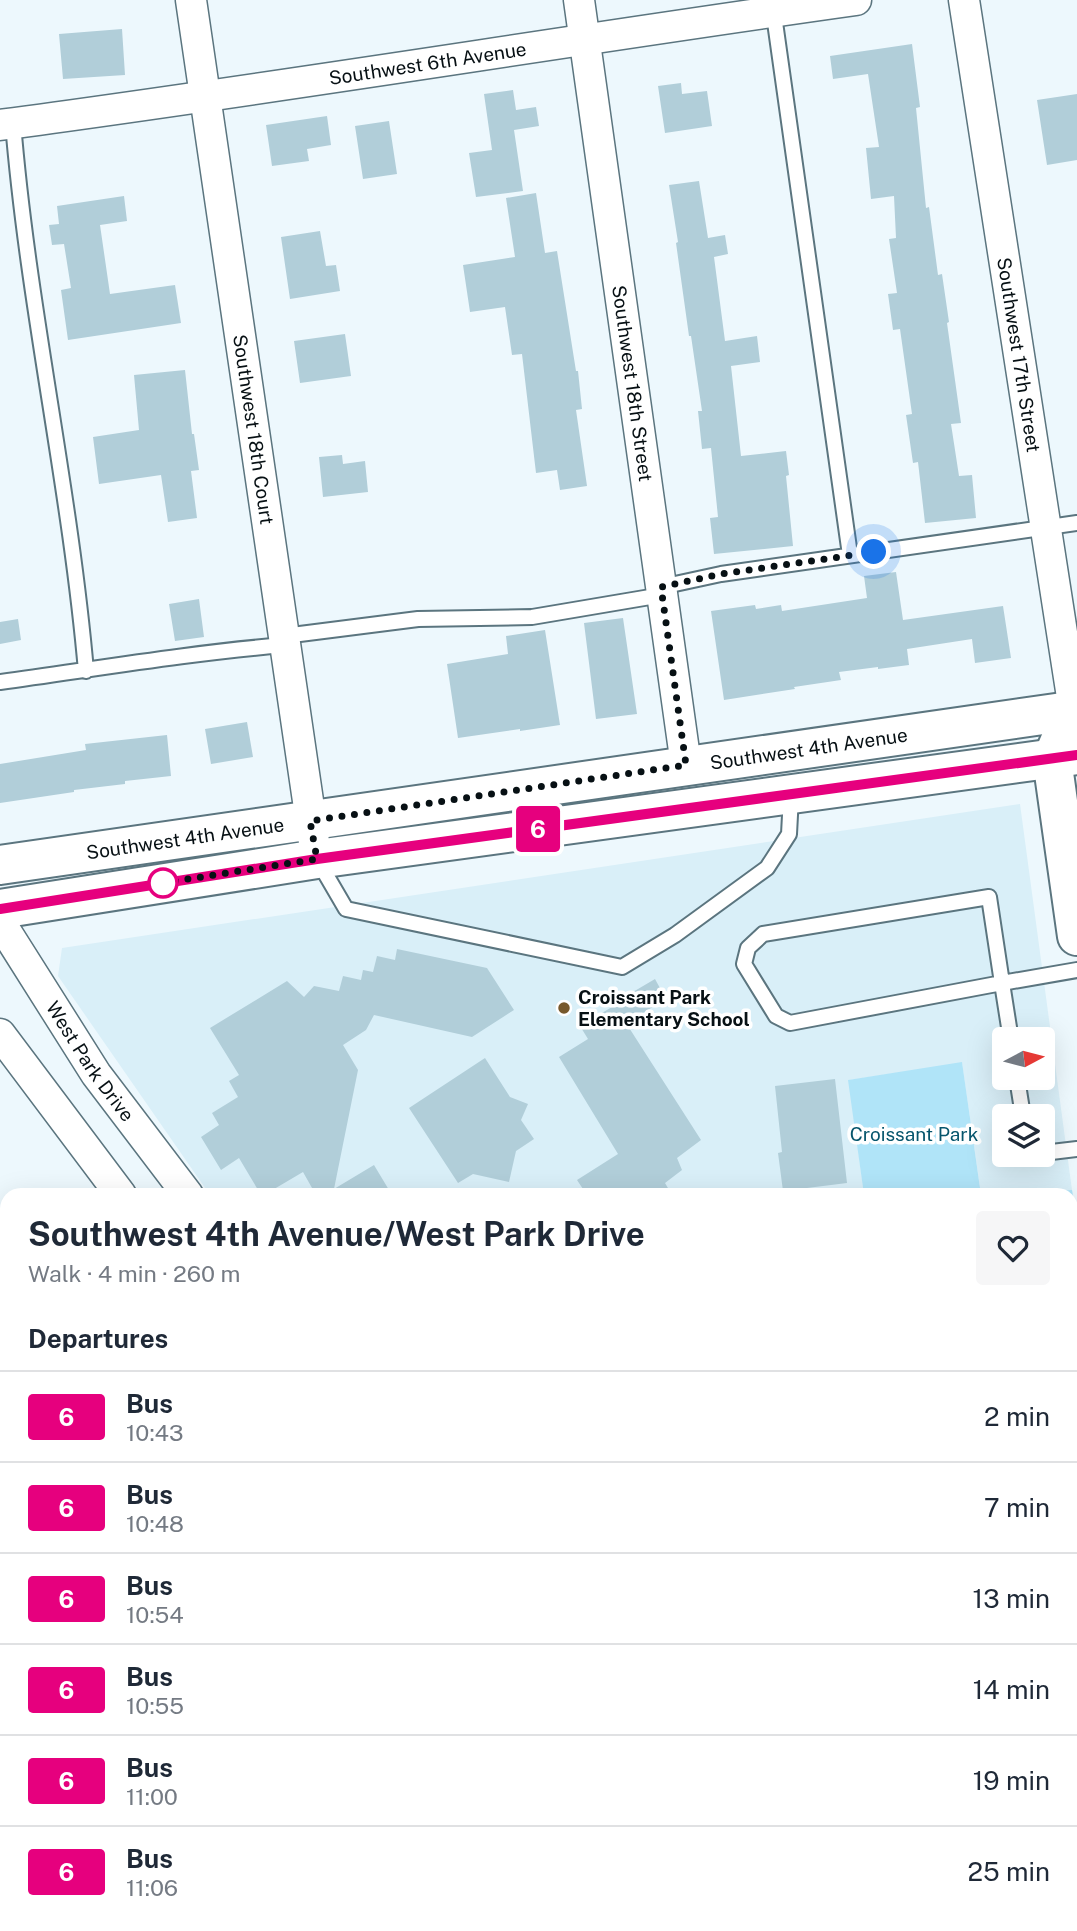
<!DOCTYPE html>
<meta charset="utf-8">
<style>
body{margin:0;font-family:"Public Sans",sans-serif;background:#f6f6f7;color:#1f2937;height:100vh;display:flex;flex-direction:column;font-size:26px;white-space:nowrap}
*{box-sizing:border-box;margin:0}
p{font-size:23px;color:#747a83}
.icon{flex:none;width:38px;height:38px;fill:none;stroke:currentColor;stroke-width:2;stroke-linecap:round;stroke-linejoin:round}
.map{position:relative;flex:1;overflow:hidden}
.panel{position:absolute;left:0px;top:1188px;width:1078px;height:744px;display:flex;flex-direction:column;background:#fff;border-radius:21px 21px 0 0;box-shadow:0 7px 28px #0002}
.panel>*{flex:none}
.badge{padding:0 14px;border-radius:5px;font-size:24px;line-height:46px}
.needle{width:46px;rotate:83deg}
.controls{position:absolute;left:992px;top:1027px;display:grid;gap:14px}
.controls a{display:grid;place-items:center;width:63px;height:63px;border-radius:7px;background:#fff;box-shadow:0 7px 28px #0002;font-size:35px}
.you{position:absolute;width:35px;height:35px;margin:-18px;border:5px solid #fff;border-radius:50%;background:#1a73e8;box-shadow:0 0 0 10px #1a73e833}
.map>.badge{position:absolute;translate:-50% -50%;box-shadow:0 0 0 4px #fff}
h2{padding:0 28px;font-size:26px;line-height:63px}
.round{display:grid;place-items:center;flex:none;width:74px;height:74px;border-radius:7px;background:#f6f6f7}
.head{display:flex;align-items:center;justify-content:space-between;height:119px;padding:0 28px}
h1{font-size:33px;font-weight:700;line-height:52px}
ul{padding:0;list-style:none}
li{display:flex;align-items:center;gap:21px;height:91px;padding:0 28px;border-top:2px solid #e0e1e3}
li div{flex:1}
li b{display:block;font-size:26px}
li em{font-style:normal}
li .badge{min-width:77px;font-weight:700;text-align:center}
.map>svg:first-child{display:block}
</style>
<div class="map">
<svg width="1077" height="1931" viewBox="0 0 1077 1931">
<rect width="100%" height="100%" fill="#edf8fd"/>
<path fill="#d9eff8" fill-rule="evenodd" d="M1020,804l52,386 -91,5 -19,-132 -113,17 15,115h-654l-152,-219 4,-28zM1004,1040h39v38h-39zM1004,1116h39v39h-39z"/>
<path fill="#b0e4f8" d="M962,1062l19,133h-117l-16,-115z
M1072,1190l5,27v714h-682l-2,-6h678v-730h-78z"/>
<path fill="#b1ced9" d="M122,29l3,46 -62,4 -4,-45z
M912,44l8,63 -4,1 10,100 3,-1 9,68 4,-1 7,48 -2,1 14,100 -10,1 8,52 13,-1 4,43 -51,5 -7,-61 -5,1 -7,-48 6,-1 -12,-85 -7,1 -5,-36 9,-1 -8,-54 7,-1 -2,-42 -23,3 -5,-51 13,-1 -11,-73 -35,5 -3,-23z
M681,83l1,11 25,-3 5,35 -47,7 -7,-47z
M513,90l3,20 20,-3 3,19 -25,4 9,61 -47,6 -7,-44 23,-3 -8,-56z
M1077,94v66l-30,5 -10,-65z
M327,116l4,29 -24,4 2,12 -37,5 -6,-41z
M389,121l8,53 -34,5 -8,-53z
M699,181l9,57 17,-3 3,19 -14,3 11,84 32,-5 3,26 -29,4 10,90 45,-5 3,24 -3,1 7,70 -79,8 -4,-36 8,-1 -7,-69 -9,1 -4,-38h4l-11,-75h-2l-13,-93 2,-1 -9,-57z
M536,193l9,60 12,-2 19,120h2l4,38 -6,1 11,76 -27,4 -3,-20 -21,3 -14,-119 -10,1 -7,-48 -35,5 -7,-47 52,-8 -9,-59z
M124,196l3,25 -27,4 10,69 65,-9 6,38 -113,17 -7,-50 10,-2 -7,-44 -12,1 -3,-20 10,-1 -2,-18z
M320,231l6,35 10,-1 4,26 -50,8 -9,-62z
M345,334l6,42 -51,7 -6,-42z
M185,370l7,64h2l5,36 -8,1 6,47 -29,4 -7,-47 -62,9 -6,-47 46,-7 -5,-55z
M342,455l1,9 22,-3 3,31 -45,5 -4,-40z
M896,572l7,48 100,-14 8,52 -36,5 -3,-24 -65,10 2,16 -31,4v-2l-39,5 2,8 -47,7 1,2 -71,11 -13,-89 44,-6 1,4 25,-4 1,6 85,-13 -3,-22z
M199,599l5,38 -29,4 -6,-37z
M623,618l14,96 -41,5 -12,-96z
M18,619l3,21 -21,4v-22z
M545,630l15,95 -40,6v-2l-62,9 -11,-74 61,-10 -2,-18z
M247,722l6,35 -42,7 -6,-35z
M167,735l4,41 -46,5v3l-51,6v2l-74,11v-39l86,-14 -1,-6z
M397,949l90,19 27,42 -42,27 -98,-22 -8,15 -23,15 15,25 -24,119 40,-24 18,30h-76l-13,-23 -39,23h-3l-22,-37 -18,12 -20,-33 18,-12 -7,-12 26,-16 -9,-16 10,-6 -29,-47 77,-47 17,16 10,-11 25,5 4,-15 18,4 2,-10 10,2 4,-16 18,4z
M655,979l11,20 -40,24 75,117 -24,18 5,12 -17,13 7,12h-85l-10,-15 41,-26 -59,-97 29,-18 -8,-13 42,-25 -1,-2z
M485,1058l25,39 18,7 -7,16 13,19 -18,12 -7,31 -36,-8 -15,9 -49,-75z
M835,1079l12,104 -64,8 -5,-38 4,-1 -7,-66z"/>
<g fill="none" stroke-linecap="round" stroke-linejoin="round">
<g stroke="#5b757f" stroke-width="18">
<path id="service" d="M773,8l77,547
M13,123c15,184 57,364 73,548
M661,587l60,-13 356,-51
M284,636l134,-17 114,-2 130,-22
M0,682c95,-13 189,-29 285,-37
M318,861l28,48 276,58 53,-32 92,-67 22,-34 2,-38
M1011,1040l-9,-57 -212,40 -14,-7 -32,-52 4,-16 15,-14 226,-37 13,86 75,-13
M1017,1078l6,38
M1043,1153l34,-4
M1029,1155h3"/>
</g>
<g stroke="#5b757f" stroke-width="33">
<g id="minor">
<path id="s1" d="M191,0l123,842"/>
<path id="s2" d="M579,0l107,765"/>
<path id="s3" d="M964,0l110,710"/>
<path id="s4" d="M0,125c286,-38 570,-85 856,-125"/>
<path id="s5" d="M0,922l96,152 92,121"/>
<path d="M0,1034l121,161"/>
<path d="M0,1411l7,51"/>
<path d="M0,1654l7,-1"/>
<path d="M73,1925l1,6"/>
<path d="M246,1931l11,-6"/>
</g>
</g>
<g stroke="#5b757f" stroke-width="42">
<g id="secondary">
<path d="M1062,736l-10,23 25,177"/>
<path id="s6" d="M0,865l1077,-155"/>
<path d="M0,909l317,-50 760,-104"/>
</g>
</g>
<use href="#service" stroke="#fff" stroke-width="14"/>
<use href="#minor" stroke="#fff" stroke-width="30"/>
<use href="#secondary" stroke="#fff" stroke-width="38"/>
</g>
<g fill="none" stroke-linecap="round" stroke-linejoin="round">
<g stroke="#fff" stroke-width="16">
<path id="line" d="M0,909l317,-50 760,-104"/>
</g>
<use href="#line" stroke="#e6007e" stroke-width="10"/>
<path stroke="#071014" stroke-width="7" stroke-dasharray="0 12.6" d="M163,883l154,-24 -7,-38 376,-56 -25,-178 60,-13 153,-22"/>
</g>
<circle fill="#fff" stroke="#e6007e" stroke-width="3.5" cx="163" cy="883" r="14"/>
<circle fill="#76582c" stroke="#fff" stroke-width="2.5" cx="564" cy="1008" r="7"/>
<g text-anchor="middle" stroke-width="7" stroke-linejoin="round" paint-order="stroke">
<g font-size="19" fill="#071014" stroke="#fff">
<text dy="7" stroke="none"><textPath href="#s4" startOffset="432">Southwest 6th Avenue</textPath></text>
<text dy="7" stroke="none"><textPath href="#s3" startOffset="359">Southwest 17th Street</textPath></text>
<text dy="7" stroke="none"><textPath href="#s2" startOffset="387">Southwest 18th Street</textPath></text>
<text dy="7" stroke="none"><textPath href="#s1" startOffset="434">Southwest 18th Court</textPath></text>
<text dy="7" stroke="none"><textPath href="#s6" startOffset="817">Southwest 4th Avenue</textPath></text>
<text dy="7" stroke="none"><textPath href="#s6" startOffset="187">Southwest 4th Avenue</textPath></text>
<text dy="7" stroke="none"><textPath href="#s5" startOffset="166">West Park Drive</textPath></text>
</g>
<g font-size="19" font-weight="bold" fill="#071014" stroke="#fff" text-anchor="start">
<text x="578" y="1004">Croissant Park<tspan x="578" dy="22">Elementary School</tspan></text>
</g>
<g font-size="19" fill="#06556c" stroke="#fff">
<text x="914" y="1141">Croissant Park</text>
</g>
</g>
</svg>
<div class="controls">
<a><svg class="needle" viewBox="-14 -14 28 28"><path d="M0-13l5 13h-10z" fill="#e53935"/><path d="M0 13l5-13h-10z" fill="#747a83"/></svg></a>
<a><svg class="icon" aria-label="layers" viewBox="0 0 24 24"><path d="M12 4l9 5-9 5-9-5zM3 14l9 5 9-5"/></svg></a>
</div>
<div class="you" style="left:874px;top:552px"></div>
<b class="badge" style="left:538px;top:829px;background:#e6007e;color:#fff">6</b>
<section class="panel">
<div class="head"><div><h1>Southwest 4th Avenue/West Park Drive</h1><p>Walk · 4 min · 260 m</p></div><a class="round"><svg class="icon" aria-label="heart" viewBox="0 0 24 24"><path d="M12 20l-8-8c-3-5 5-10 8-4 3-6 11-1 8 4z"/></svg></a></div>
<h2>Departures</h2>
<ul>
<li><span class="badge" style="background:#e6007e;color:#fff">6</span><div><b>Bus</b><p>10:43</p></div><em>2 min</em></li>
<li><span class="badge" style="background:#e6007e;color:#fff">6</span><div><b>Bus</b><p>10:48</p></div><em>7 min</em></li>
<li><span class="badge" style="background:#e6007e;color:#fff">6</span><div><b>Bus</b><p>10:54</p></div><em>13 min</em></li>
<li><span class="badge" style="background:#e6007e;color:#fff">6</span><div><b>Bus</b><p>10:55</p></div><em>14 min</em></li>
<li><span class="badge" style="background:#e6007e;color:#fff">6</span><div><b>Bus</b><p>11:00</p></div><em>19 min</em></li>
<li><span class="badge" style="background:#e6007e;color:#fff">6</span><div><b>Bus</b><p>11:06</p></div><em>25 min</em></li>
</ul>
</section>
</div>
